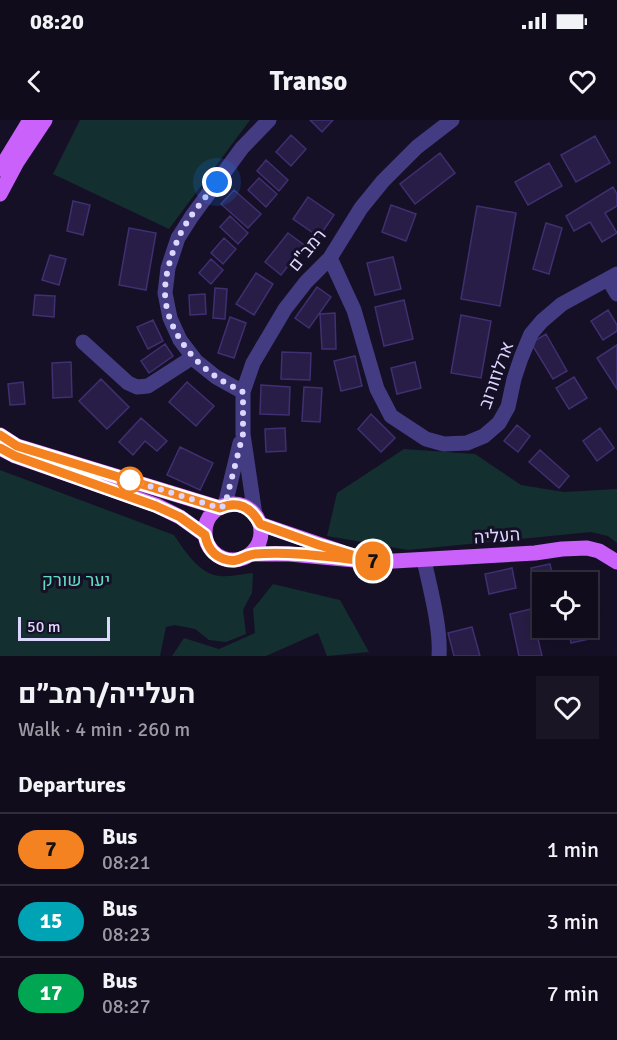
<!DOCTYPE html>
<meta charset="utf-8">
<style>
body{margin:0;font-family:Signika,Heebo,sans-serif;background:#191525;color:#f1f3f6;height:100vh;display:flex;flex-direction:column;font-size:22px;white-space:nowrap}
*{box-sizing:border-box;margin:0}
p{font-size:20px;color:#9c9ba3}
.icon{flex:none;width:33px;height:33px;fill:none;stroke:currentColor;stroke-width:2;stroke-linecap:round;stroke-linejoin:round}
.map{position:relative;height:536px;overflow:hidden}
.sheet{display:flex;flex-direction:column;background:#100c1c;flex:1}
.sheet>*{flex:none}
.badge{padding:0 12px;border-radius:20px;font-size:21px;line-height:39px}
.controls{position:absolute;left:532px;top:452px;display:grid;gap:12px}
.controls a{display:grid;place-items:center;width:66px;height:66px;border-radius:0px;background:#100c1c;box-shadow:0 6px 24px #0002,0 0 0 2px #302c3b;font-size:30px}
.scale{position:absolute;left:18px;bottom:15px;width:92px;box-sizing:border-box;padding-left:6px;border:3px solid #ddd6fe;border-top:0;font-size:16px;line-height:21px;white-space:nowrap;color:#ddd6fe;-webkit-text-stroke:4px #151026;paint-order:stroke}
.you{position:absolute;width:30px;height:30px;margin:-15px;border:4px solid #fff;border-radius:50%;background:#1a73e8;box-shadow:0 0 0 9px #1a73e833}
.map>.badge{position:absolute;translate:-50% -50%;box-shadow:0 0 0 3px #fff}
h2{padding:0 18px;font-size:22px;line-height:54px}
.round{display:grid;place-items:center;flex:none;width:63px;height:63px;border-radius:0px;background:#191525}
.head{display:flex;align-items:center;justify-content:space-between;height:102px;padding:0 18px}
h1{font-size:28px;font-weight:700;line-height:45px}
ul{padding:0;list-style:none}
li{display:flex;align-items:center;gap:18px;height:72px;padding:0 18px;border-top:2px solid #302c3b}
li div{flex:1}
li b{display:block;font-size:22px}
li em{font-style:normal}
li .badge{min-width:66px;font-weight:700;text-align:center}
.status{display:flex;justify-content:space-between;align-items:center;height:42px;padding:0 30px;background:#100c1c;direction:ltr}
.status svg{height:16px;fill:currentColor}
header{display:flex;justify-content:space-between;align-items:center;height:78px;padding:0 18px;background:#100c1c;font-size:27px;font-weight:700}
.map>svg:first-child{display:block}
</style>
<div class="status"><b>08:20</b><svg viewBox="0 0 49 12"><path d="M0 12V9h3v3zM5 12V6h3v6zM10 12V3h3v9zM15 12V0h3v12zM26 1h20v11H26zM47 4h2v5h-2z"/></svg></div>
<header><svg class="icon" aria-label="back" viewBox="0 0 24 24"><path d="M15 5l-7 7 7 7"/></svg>Transo<svg class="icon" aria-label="heart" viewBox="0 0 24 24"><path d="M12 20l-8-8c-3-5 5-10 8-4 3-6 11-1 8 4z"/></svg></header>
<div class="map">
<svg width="617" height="536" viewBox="0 0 617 536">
<rect width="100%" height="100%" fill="#151026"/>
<path fill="#132f30" d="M80,0h170l-81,109 -116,-55z
M404,329l71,5 46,31 43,7 53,-3v54l-9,-7 -17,-4 -183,18 -81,-14 10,-43z
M0,350l174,65c10,15 26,40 46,41 10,1 22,-2 33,-3l-1,20 -9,17 3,24 -20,8 -17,-2 -14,-11 -20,-4 -9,2 -6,29h-160z
M273,464l67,16 29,52 -42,4 -9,-23 -52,23h-94l12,-18 35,11 36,-16 -2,-24z"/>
<path fill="#271d46" stroke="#402f71" stroke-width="1.5" d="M310,0h23l-11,12z
M291,15l15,14 -15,17 -15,-14z
M595,16l15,27 -34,19 -15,-27z
M440,33l15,20 -40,31 -15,-20z
M266,40l22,20 -9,11 -22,-20z
M549,43l13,23 -34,19 -13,-23z
M259,58l18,16 -11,13 -18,-17z
M613,67l4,7v12l-12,7 12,20 -15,9 -12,-20 -16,9 -8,-15z
M234,70l27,24 -13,14 -27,-24z
M308,77l26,18 -15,22 -26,-18z
M73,81l17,4 -7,30 -16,-4z
M391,85l25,9 -10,27 -24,-9z
M477,86l39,7 -16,93 -39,-7z
M230,96l18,17 -10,11 -18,-17z
M546,103l16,5 -13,46 -16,-5z
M129,108l27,5 -10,57 -27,-5z
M288,113l16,12 -23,30 -16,-13z
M224,118l12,11 -13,15 -12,-11z
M50,135l16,4 -7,26 -17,-5z
M393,137l8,32 -26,6 -8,-32z
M211,139l12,11 -12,14 -12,-11z
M256,153l17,11 -19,31 -18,-11z
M317,167l14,10 -22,31 -14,-10z
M215,168l12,1 -2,30 -12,-1z
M205,174l1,20 -16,1 -1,-20z
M35,175l20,1 -1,21 -21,-2z
M404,180l9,39 -29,7 -9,-39z
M608,190l9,15v6l-14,9 -12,-19z
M335,193l1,36h-14l-2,-35z
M461,195l30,6 -10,57 -30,-5z
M230,197l16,6 -12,35 -16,-5z
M153,200l10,21 -15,8 -11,-22z
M546,214l21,37 -14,8 -22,-36z
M165,224l8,12 -24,17 -8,-12z
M617,225v44l-20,-31z
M282,232l29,1 -1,27 -29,-1z
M355,236l7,30 -21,5 -7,-30z
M71,242l1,35 -19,1 -1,-35z
M415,242l6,26 -24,6 -6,-26z
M574,257l13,21 -18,11 -13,-21z
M101,259l28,28 -22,22 -28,-28z
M23,262l2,22 -15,1 -2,-21z
M187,262l27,24 -18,20 -27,-24z
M261,265l29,2 -1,28 -29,-1z
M304,267l18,1 -2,34 -18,-1z
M371,294l24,24 -14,14 -23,-23z
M141,298l26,23 -10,10 -12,-10 -12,14 -14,-13z
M517,305l13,11 -12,16 -14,-11z
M285,308l1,23 -20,1 -1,-23z
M600,308l14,20 -17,13 -14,-20z
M180,327l33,16 -13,27 -33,-15z
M540,330l29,26 -10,12 -30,-26z
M550,444l4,18h-11v17l-5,1 -7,-32z
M512,448l4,20 -27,6 -4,-20z
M531,489l11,47h-23l-9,-42z
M588,490l6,28 -23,5 -3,-16h20z
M472,507l8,29h-26l-6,-23z"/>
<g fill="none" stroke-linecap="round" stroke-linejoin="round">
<path stroke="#433c83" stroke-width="15" d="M330,138l24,52 23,79 14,27 35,23 18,5 23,-1 17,-7 15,-13 9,-16 6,-28 7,-21 10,-24 11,-13 20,-17 55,-30
M608,159l9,15
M83,222l45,41 9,4 11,-1 45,-29
M243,272l-27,-15 -20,-16 -16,-21 -10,-22 -5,-25 3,-25 10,-30 14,-22 50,-68 27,-28
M225,385l15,-62
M255,395l-12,-81v-42l10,-29 32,-54 21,-27 24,-24 31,-50 22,-27 34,-34 35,-27
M424,440c6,28 17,68 15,96"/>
<path stroke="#ca61fa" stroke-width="15" d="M0,49l30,-49
M0,74l17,-32 28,-42
M0,315l17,11 203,62
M0,328l15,8 141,49 24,12 25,18
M205 412a28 28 0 1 1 56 0a28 28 0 1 1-56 0Z
M260,404l82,28
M251,434h38l87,8 159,-9 27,-4 25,-1 12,3 18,11"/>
</g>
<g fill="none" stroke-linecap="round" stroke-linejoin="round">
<g stroke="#fff" stroke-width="14">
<path id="line" d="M0,315l17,11 203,62c18,-8 31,-1 40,16l59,21 57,17c-40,-4 -81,-11 -121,-8 -12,1 -16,10 -31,5 -12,-4 -17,-13 -19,-24l-25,-18 -24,-11 -141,-50 -15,-8"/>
</g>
<use href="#line" stroke="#f58220" stroke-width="9"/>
<path stroke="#ddd6fe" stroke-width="6" stroke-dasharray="0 10.8" d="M130,360l90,28 5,-3 18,-71v-42c-9,-5 -20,-10 -28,-16 -26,-18 -50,-51 -50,-84 0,-17 6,-37 13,-53 9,-21 26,-39 39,-57"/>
</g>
<circle fill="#fff" stroke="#f58220" stroke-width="3" cx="130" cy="360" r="12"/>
<g text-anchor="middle" stroke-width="6" stroke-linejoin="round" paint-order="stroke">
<g font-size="18" fill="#ddd6fe" stroke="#151026">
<text transform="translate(307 130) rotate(-51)" y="6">רמב"ם</text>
<text transform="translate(496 255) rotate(-70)" y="6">ארלוזורוב</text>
<text transform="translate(497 416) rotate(-4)" y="6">העליה</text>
</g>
<g font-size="18" fill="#63dcc5" stroke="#151026">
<text x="76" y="466">יער שורק</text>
</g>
</g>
</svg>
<div class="controls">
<a><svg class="icon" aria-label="locate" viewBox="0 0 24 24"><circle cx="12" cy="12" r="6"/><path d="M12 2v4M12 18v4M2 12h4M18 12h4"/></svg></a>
</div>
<div class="scale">50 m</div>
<div class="you" style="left:217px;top:62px"></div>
<b class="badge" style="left:373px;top:441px;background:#f58220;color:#111">7</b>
</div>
<section class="sheet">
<div class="head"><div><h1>העלייה/רמב״ם</h1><p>Walk · 4 min · 260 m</p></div><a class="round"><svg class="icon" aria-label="heart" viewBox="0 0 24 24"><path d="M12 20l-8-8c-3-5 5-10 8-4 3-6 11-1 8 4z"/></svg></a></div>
<h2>Departures</h2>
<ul>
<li><span class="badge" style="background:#f58220;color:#111">7</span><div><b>Bus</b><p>08:21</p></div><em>1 min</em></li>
<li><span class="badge" style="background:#00a3b4;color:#fff">15</span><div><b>Bus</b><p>08:23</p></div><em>3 min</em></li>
<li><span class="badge" style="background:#00a651;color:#fff">17</span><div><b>Bus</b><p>08:27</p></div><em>7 min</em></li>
</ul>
</section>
